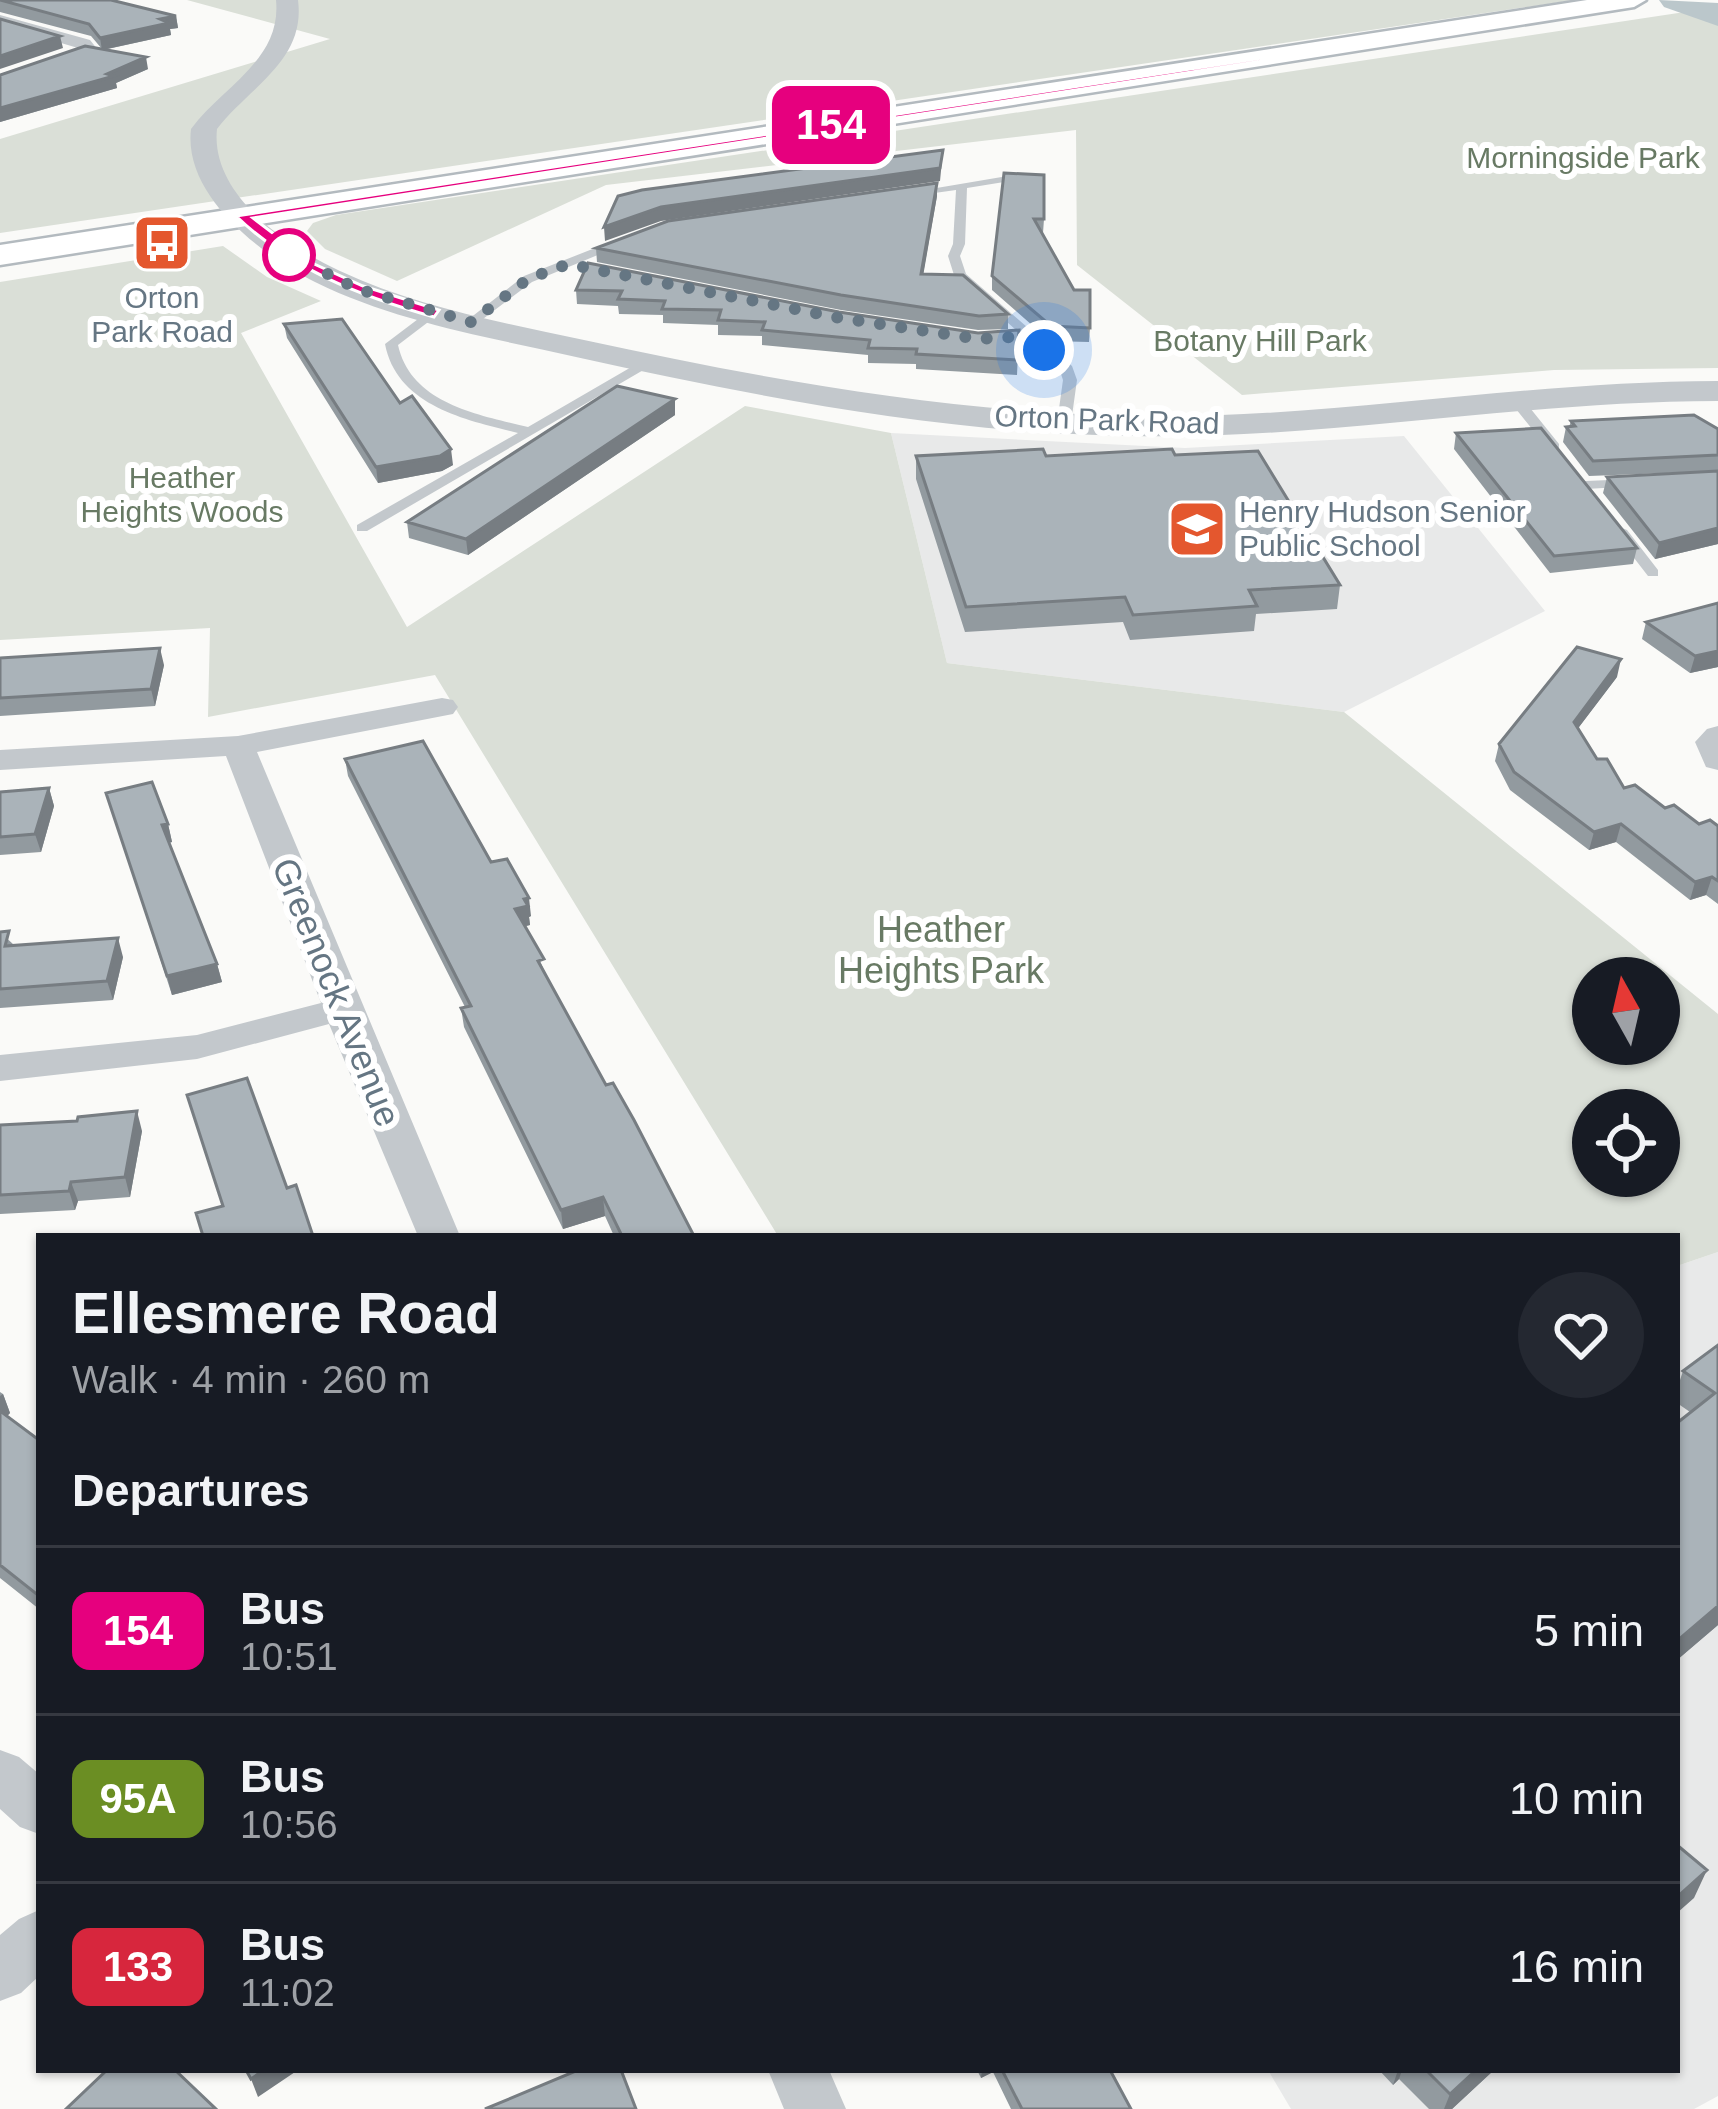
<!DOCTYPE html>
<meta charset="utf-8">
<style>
body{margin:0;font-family:Helvetica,sans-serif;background:#242831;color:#f1f3f6;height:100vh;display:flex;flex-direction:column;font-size:45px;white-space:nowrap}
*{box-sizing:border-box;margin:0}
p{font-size:39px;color:#9ea1a6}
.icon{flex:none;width:66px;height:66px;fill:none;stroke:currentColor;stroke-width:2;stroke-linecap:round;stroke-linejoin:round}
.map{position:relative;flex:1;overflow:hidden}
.sheet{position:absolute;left:36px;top:1233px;width:1644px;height:840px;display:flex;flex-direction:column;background:#171b24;border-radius:0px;box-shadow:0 3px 9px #0004}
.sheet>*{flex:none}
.badge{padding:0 24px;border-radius:18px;font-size:42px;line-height:78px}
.needle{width:78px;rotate:352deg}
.fabs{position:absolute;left:1572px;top:957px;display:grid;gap:24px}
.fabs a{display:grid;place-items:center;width:108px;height:108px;border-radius:50%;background:#171b24;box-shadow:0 3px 9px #0004;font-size:60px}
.you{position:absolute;width:60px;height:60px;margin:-30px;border:9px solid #fff;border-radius:50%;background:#1a73e8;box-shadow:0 0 0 18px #1a73e833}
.map>.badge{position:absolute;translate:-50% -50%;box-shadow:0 0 0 6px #fff}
h2{padding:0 36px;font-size:45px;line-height:108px}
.round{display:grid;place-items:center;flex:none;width:126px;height:126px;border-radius:63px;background:#242831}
.summary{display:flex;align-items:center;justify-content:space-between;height:204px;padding:0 36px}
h1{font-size:57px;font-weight:700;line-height:90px}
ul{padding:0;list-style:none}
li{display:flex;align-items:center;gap:36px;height:168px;padding:0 36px;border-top:3px solid #363941}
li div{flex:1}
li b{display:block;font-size:45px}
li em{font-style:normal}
li .badge{min-width:132px;font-weight:700;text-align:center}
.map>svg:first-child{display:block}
</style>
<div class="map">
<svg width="1718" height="2109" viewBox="0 0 1718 2109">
<rect width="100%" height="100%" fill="#fafaf8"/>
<path fill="#e8e9e9" d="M891,433l294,15 219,-12 141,175 -201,101 -397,-49z
M1718,1252v844l-24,13h-403l-23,-39h409v-804z"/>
<path fill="#dadfd7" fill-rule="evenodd" d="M187,0h1387l-1574,233v-94l330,-100z
M1718,7v361l-164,2 -312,25 -165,-130 -1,-135 -470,55 -209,96 -72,-32 -18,-18 6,-8 23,-8z
M223,246l44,31 54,24 -80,32 166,294 338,-221 146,27 56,230 397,49 374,302v238l-41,14v-30h-899l-343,-561 -227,42 2,-89 -210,12v-358zM1593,978h66v66h-66zM1593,1110h66v66h-66z"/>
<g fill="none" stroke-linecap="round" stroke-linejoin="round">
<path fill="#bbc7cb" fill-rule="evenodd" d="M1659,0l59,3v23l-54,-19z"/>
<g stroke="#b3babf" stroke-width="5">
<path id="secondary" d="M1587,0h59l-12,7 -1634,258v-20z"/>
</g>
<path fill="#c3c8cc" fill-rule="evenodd" d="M1019,174l5,3 -1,2 -56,9 -2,56 -5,12 6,18 106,92 5,14 -6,43 -7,4 -7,-4 6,-43 -4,-12 -105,-93 -6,-19 5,-12 3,-54 -43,6 -6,-3z
M623,237l4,2v4l-95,39 -57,43 -10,-3 59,-46z
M430,310l10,3 -42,32c13,59 81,70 130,82l112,-65 12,3 -285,166h-10v-6l161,-92c-52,-13 -121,-27 -133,-89z
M1512,398h10l37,46v6h-10l-37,-46z
M1633,479l7,4 -2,3 -52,3 -7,-4 7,-4z
M1622,528l5,2 31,40v6h-10l-31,-40 -3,-3z"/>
<path fill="#c3c8cc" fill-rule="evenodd" d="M0,15l90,25 8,10 -98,35v-11l78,-26 -78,-23z
M442,698l11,2 5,7 -5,7 -196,38 203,484h-42l-89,-212 -132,35 -197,22v-26l197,-20 124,-32 -95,-247 -226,14v-20l238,-14z
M1718,726v44l-12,-3 -11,-25 12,-13z
M0,1750l19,7 20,17v60l-19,-7 -20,-18z
M39,1910v66l-18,17 -21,8v-66l19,-16z
M768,2070h61l17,39h-62z"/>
<path fill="#c3c8cc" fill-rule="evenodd" d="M276,0h22c8,61 -49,87 -81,129 -7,66 71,118 123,142 77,36 161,51 244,69 179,39 362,72 546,76 197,4 391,-35 588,-35v20c-197,0 -391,39 -587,35 -188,-3 -373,-39 -555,-79 -88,-20 -180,-35 -261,-75 -53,-27 -132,-86 -124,-153 32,-43 91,-69 85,-129z"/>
<use href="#secondary" fill="#fff" fill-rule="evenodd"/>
</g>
<path fill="#929a9f" d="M0,0l176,16 2,12 -8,1 1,6 -68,15 45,19 -32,14 1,5 -117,34v-47l102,-26 -11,-13 -91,-24z
M1044,175v44l-1,14h-1l48,95 -1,14 -39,-1 -58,-51v-14z
M937,196l-14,78 85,40v15l-30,1 -137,-20 -244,-48 -1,-14z
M588,263l251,49 139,21 41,-3 -2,45 -101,-6v-5l-48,-1v-8l-106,-10v-9l-44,-1v-10l-55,-2v-8l-44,-1 -1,-8 -41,-2 -1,-14z
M284,324l116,79 53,62 -11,6 -64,12 -91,-145z
M675,399v16l-207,140 -59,-17 -2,-16z
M1571,421l147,8v115l-63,15 -52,-66 4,-16 110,-6 -128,5 -26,-34 3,-15h3z
M1456,433l181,115 -4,16 -83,9 -96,-124z
M1175,455l165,130 -3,24 -81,5 -2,17 -124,9 -7,-18 -158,10 -49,-153v-23z
M1718,603v64l-28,6 -48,-34 4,-17z
M0,658l164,7 -9,41 -155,10z
M1617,677l-39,51 19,31 27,29 75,36 19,2v78l-12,-9 -16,5 -74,-58 -27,8 -79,-60 -15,-29 4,-17z
M345,759l146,103 40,54 -2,1 1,8 -5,1 21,49 60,110 88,151h-80l-9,-20 -42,13 -99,-202 -3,-19 4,-1 -117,-231z
M49,788l5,18 -13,46 -41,3v-63z
M106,793l62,31 4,18 -3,1 48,121 5,18 -50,13z
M0,932l14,13 109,12 -10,43 -113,8z
M0,1125l142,6 -12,66 -52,4 -3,9 -75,4z
M1718,1345v280l-41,35 13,-248 -13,-9v-14l6,-18z
M0,1392l3,2 7,19 -3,3 32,24v169l-39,-31z
M977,2070h133l21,39h-120l-18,-37 -12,6z
M1379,2070h115l-42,39h-23l-30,-30 -6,6z"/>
<path fill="#777d82" d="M176,16l2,12 -8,1 1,6 -69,15 -2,-12z
M60,36l3,12 -63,21v-13z
M146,57l2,12 -32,14 1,5 -117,34v-14l107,-34z
M943,150l-3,31 -279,40 -56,20 -1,-14 57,-20z
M937,183v13l-16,92v-14z
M675,399v16l-207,140 -2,-16z
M451,449l2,16 -11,6 -64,12 -2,-16z
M1718,528v16l-63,15 4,-16z
M160,648l4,17 -9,41 -4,-17z
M1718,651v16l-28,6 5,-17z
M1621,659l-4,18 -47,62 4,-17z
M49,788l5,18 -13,46 -6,-18z
M168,824l4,18 -6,1 -4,-18z
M1621,824l-5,18 -27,8 5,-18z
M1712,877l-6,18 -16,5 5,-18z
M529,898l2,18 -2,1 1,8 -12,3 -3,-19 9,-10z
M118,938l5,19 -10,43 -6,-19z
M217,964l5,18 -50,13 -5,-19z
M137,1111l5,20 -12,66 -5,-20z
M71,1182l7,19 -3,9 -6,-19z
M603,1197l2,19 -42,13 -2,-19z
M3,1394l7,19 -10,10v-27z
M1718,1606v19l-41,35v-19z
M1707,1870l-13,28 -17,15v-16z
M264,2070h34l-40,27 -7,-18z
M982,2070h11v2l-12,6z
M1398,2070h4l-3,9 -6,6z
M1476,2070h18l-42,39h-8l6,-15z"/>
<path fill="#aab3b9" stroke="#777d82" stroke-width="3" d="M0,0h111l65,16 -16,3 9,4 -69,15 -11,-14z
M0,19l60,17 -60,20z
M85,46l61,11 -39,17 7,2 -114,32v-33z
M943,150l-3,18 -279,39 -57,20 14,-31 24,-6z
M1004,173l40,2v44h-10l40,71h16v38l-39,-2 -59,-50z
M937,183l-16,91 42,1 45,39 -29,2 -138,-21 -245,-47 72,-27z
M588,263l251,49 139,21 41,-3 -2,30 -101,-6 1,-5 -49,-1 2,-8 -108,-10 3,-8 -47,-2 3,-10 -59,-1 3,-8 -47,-2 4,-8 -46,-1z
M342,319l58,84 12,-7 39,53 -11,7 -64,11 -92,-143z
M617,386l58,13 -209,140 -59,-17z
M1694,415l24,14v26l-125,6 -27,-34 9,-1 -4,-5z
M1541,428l96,120 -83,8 -98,-123z
M1043,449l3,7 126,-7 3,6 83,-4 82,134 -91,5 8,16 -124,9 -8,-18 -159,10 -50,-151z
M1718,471v57l-59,15 -52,-66z
M1718,603v48l-23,5 -49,-34z
M1577,647l44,12 -47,63 23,37h10l17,29 11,-3 30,23 9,-3 25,19 11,-4 8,6v55l-6,-4 -17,5 -74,-58 -27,8 -80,-60 -15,-28z
M160,648l-9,41 -151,9v-40z
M423,741l68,121 16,-3 22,39 -5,1 4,7 -13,3 29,50 -6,2 68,124 7,-2 21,37 60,116h-72l-19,-39 -42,13 -100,-202 10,-2 -126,-247z
M152,782l16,42 -6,1 55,139 -50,12 -61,-183z
M49,788l-14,46 -35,3v-45z
M9,931l-4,15 113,-8 -11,43 -107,8v-57z
M247,1078l40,110 9,-3 17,51h-110l-7,-23 27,-7 -36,-111z
M137,1111l-12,66 -54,5 -2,9 -69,4v-70l77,-4 1,-4z
M1718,1345v261l-41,35v-218l38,-30 -32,-22z
M0,1411l39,29v156l-39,-31z
M1677,1845l30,25 -30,27z
M107,2070h68l41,39h-150z
M246,2070h18l-13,9z
M578,2070h43l15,39h-151z
M1002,2070h108l21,39h-109z
M1426,2070h50l-26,24z"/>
<path fill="#e6007e" stroke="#fff" stroke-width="3" d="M1635,3l-1382,215 59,45 51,23 76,24 -5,7c-74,-21 -142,-47 -198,-101l1402,-216z"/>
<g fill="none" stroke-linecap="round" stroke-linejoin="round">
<path stroke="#657683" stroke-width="12" stroke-dasharray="0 21.6" d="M289,255l69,34 113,33 57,-43 40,-15 272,54 138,21 49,-3 17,14"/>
</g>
<defs>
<g id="bus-square" transform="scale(3)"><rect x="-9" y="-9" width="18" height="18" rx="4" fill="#e4572e" stroke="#fff"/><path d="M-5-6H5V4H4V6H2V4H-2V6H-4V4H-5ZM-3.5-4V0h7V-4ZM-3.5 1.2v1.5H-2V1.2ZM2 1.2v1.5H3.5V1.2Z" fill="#fff"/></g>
<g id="school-square" transform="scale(3)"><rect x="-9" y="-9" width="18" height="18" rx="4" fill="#e4572e" stroke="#fff"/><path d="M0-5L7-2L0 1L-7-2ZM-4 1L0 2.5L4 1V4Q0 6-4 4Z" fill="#fff"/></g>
</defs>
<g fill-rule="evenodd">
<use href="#bus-square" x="162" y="243"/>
<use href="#school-square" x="1197" y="529"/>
</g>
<circle fill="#fff" stroke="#e6007e" stroke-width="6" cx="289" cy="255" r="24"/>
<g text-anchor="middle" stroke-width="12" stroke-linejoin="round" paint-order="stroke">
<g font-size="30" fill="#687a64" stroke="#fff">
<text x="1583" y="168">Morningside Park</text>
<text x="1260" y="351">Botany Hill Park</text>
<text x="182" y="488">Heather<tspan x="182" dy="34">Heights Woods</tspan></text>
</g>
<g font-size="30" fill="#657683" stroke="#fff">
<text x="162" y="308">Orton<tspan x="162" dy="34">Park Road</tspan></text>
<text x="1239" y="522" text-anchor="start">Henry Hudson Senior<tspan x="1239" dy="34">Public School</tspan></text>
</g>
<g font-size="30" fill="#657683" stroke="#fff">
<text transform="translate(1107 420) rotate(2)" y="10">Orton Park Road</text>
</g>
<g font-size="36" fill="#687a64" stroke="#fff">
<text x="941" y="942">Heather<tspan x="941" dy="41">Heights Park</tspan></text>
</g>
<g font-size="36" fill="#657683" stroke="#fff">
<text transform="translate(337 992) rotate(68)" y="13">Greenock Avenue</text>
</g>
</g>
</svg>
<div class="fabs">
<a><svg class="needle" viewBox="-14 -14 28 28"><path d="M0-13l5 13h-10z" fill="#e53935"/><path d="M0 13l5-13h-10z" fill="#9ea1a6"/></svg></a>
<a><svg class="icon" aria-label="locate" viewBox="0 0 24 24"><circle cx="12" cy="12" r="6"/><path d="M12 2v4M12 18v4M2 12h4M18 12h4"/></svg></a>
</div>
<div class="you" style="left:1044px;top:350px"></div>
<b class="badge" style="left:831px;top:125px;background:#e6007e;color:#fff">154</b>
<section class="sheet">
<div class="summary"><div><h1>Ellesmere Road</h1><p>Walk · 4 min · 260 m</p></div><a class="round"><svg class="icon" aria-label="heart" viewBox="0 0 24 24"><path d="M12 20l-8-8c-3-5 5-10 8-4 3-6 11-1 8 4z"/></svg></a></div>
<h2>Departures</h2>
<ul>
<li><span class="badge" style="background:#e6007e;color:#fff">154</span><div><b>Bus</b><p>10:51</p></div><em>5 min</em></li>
<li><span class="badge" style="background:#6b8e23;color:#fff">95A</span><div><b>Bus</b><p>10:56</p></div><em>10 min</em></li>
<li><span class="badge" style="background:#d7263d;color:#fff">133</span><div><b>Bus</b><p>11:02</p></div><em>16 min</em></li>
</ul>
</section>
</div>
